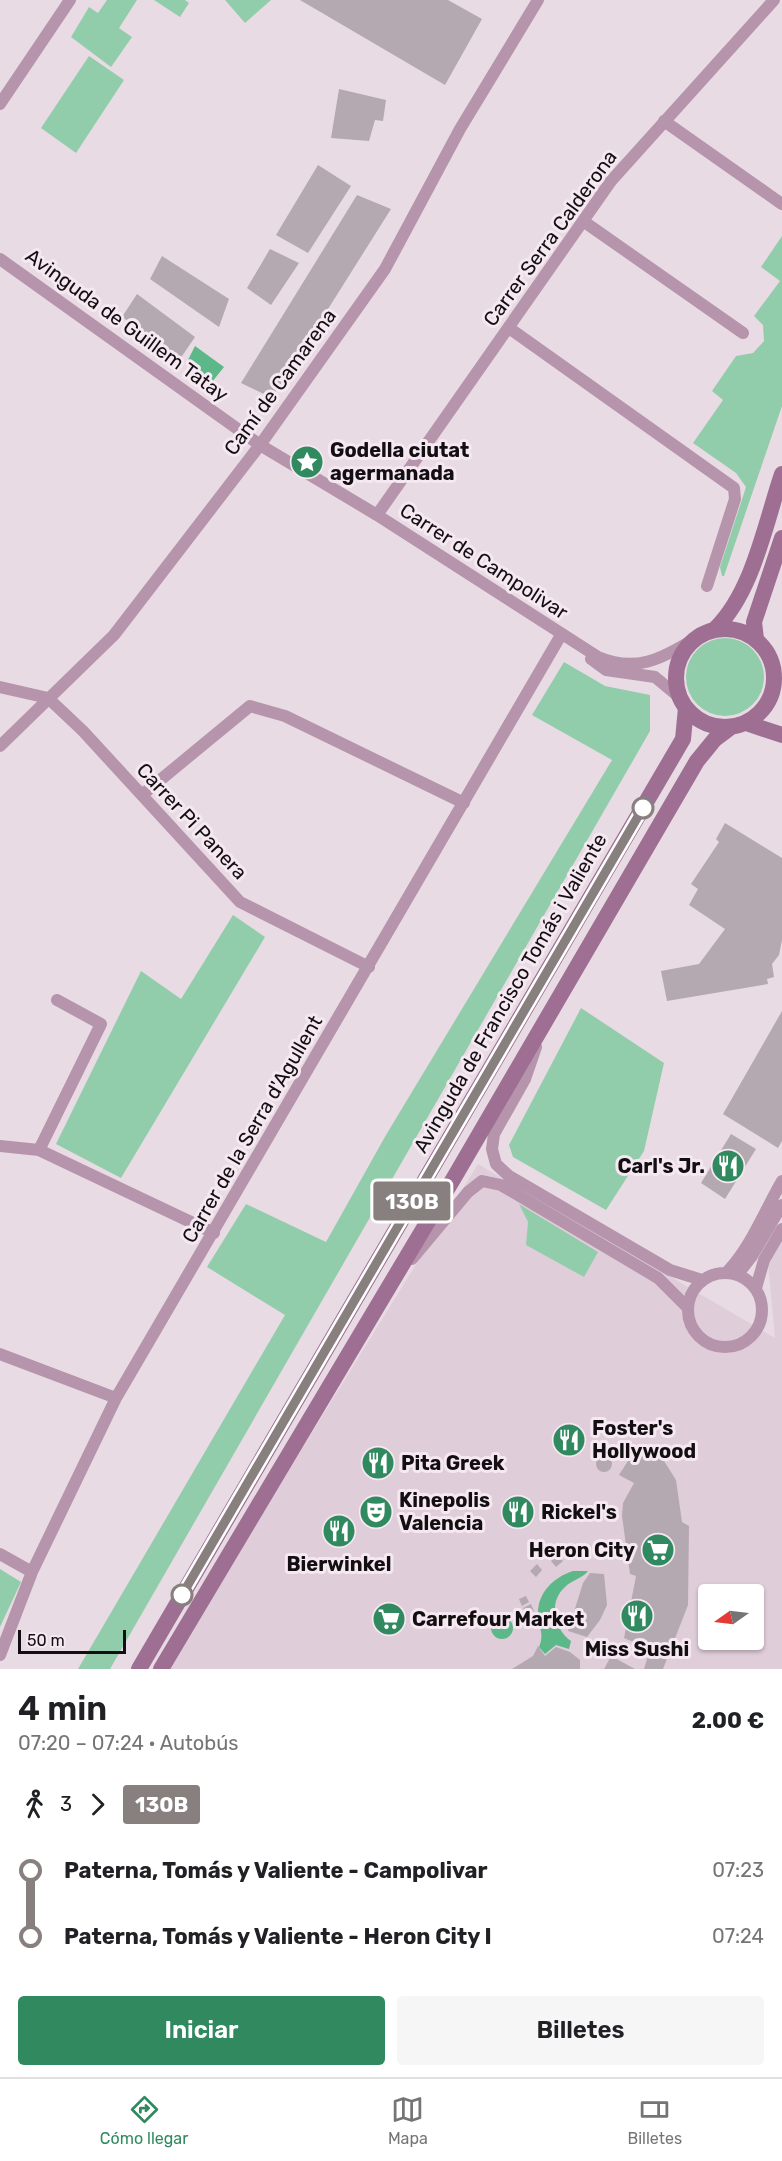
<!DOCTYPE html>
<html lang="es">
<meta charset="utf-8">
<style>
body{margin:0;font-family:Rubik,sans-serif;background:#f6f6f6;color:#202124;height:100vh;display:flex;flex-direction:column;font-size:22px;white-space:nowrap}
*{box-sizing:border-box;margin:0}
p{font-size:20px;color:#757577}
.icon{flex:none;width:33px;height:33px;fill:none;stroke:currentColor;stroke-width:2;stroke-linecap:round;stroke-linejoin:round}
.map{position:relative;height:1669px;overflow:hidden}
.sheet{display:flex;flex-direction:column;background:#fff;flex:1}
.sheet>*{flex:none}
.badge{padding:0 12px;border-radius:4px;font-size:21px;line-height:39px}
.needle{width:39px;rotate:256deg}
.buttons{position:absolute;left:698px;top:1584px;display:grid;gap:12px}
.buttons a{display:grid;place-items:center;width:66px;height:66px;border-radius:6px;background:#fff;box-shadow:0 2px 4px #0004;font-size:30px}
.scale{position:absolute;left:18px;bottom:15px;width:108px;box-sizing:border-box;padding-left:6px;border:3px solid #130e11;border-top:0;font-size:16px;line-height:21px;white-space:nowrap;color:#130e11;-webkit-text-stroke:4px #f5e8f1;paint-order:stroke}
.map>.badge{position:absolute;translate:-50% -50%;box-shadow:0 0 0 3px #fff}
.legs{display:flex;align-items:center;gap:9px;height:66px;padding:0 18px;font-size:20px}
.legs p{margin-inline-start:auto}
.head{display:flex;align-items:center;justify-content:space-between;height:102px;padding:0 18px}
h1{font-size:33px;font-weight:600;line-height:45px}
.button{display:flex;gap:12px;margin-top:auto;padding:12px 18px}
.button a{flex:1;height:69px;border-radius:6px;background:#318a5f;color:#fff;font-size:24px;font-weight:600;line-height:69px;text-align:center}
.button a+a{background:#f6f6f6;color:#202124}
ul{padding:0 18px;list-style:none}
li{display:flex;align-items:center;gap:21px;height:66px;font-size:22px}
li i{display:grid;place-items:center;width:9px;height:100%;margin:0 8px;background:currentColor}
li i::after{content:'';width:15px;height:15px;margin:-8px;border:4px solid;border-radius:50%;background:#fff}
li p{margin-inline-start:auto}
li:first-child i{background:linear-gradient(#0000 50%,currentColor 0)}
li:last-child i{background:linear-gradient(currentColor 50%,#0000 0)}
.menu{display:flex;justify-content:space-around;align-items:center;height:84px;border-top:2px solid #e0e0e0;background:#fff;font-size:16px;color:#757577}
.menu a{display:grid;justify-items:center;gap:3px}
.menu .on{color:#318a5f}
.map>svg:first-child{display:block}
</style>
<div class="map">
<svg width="782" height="1669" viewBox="0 0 782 1669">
<rect width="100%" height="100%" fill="#e8dbe4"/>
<path fill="#e0cdda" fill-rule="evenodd" d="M478,1164l297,174 -7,-75 14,-24v430h-616zM708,1594h45v46h-45z"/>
<path fill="#92cdab" d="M107,0h30l-18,28 13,9 -21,30 -40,-30 18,-30 9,6z
M154,0h31l4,3 -9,14z
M225,0h46l-26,23z
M89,56l35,24 -48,73 -35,-25z
M782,236v170l-58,170h-2l-2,-9 26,-80 -10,-14 -43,-30 30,-43 -11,-9 24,-35 17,-3 11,-12 -1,-16 -9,-9 26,-35 -19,-14z
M686 677a39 39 0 1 1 78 0a39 39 0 1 1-78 0Z
M564,662l41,24 45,9v36l-540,938h-32l207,-354 -78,-48 39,-63 80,38 60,-107 226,-375 -80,-45z
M233,915l32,22 -144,241 -65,-34 85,-173 40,28z
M581,1008l83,55 -20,88 -38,59 -93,-53 -4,-12z
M519,1204l79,48 -14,25 -58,-32 2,-23z
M0,1569l21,13 -21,45z"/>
<path fill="#5cb888" d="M195,346l29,21 -12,15 -25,-20z
M573,1571h15c-5,7 -16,9 -23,16 -17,15 -11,42 6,54l-2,8 -13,-4 -11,9 -6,-7c6,-14 -1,-20 -1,-34 0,-21 16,-36 35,-42z
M491 1628a11 11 0 1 1 22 0a11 11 0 1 1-22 0Z"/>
<path fill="#b4a8b1" d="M300,0h148l34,19 -37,66z
M339,89l47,11 -3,21 -8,-1 -6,21 -38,-3z
M318,165l33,21 -43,67 -32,-18z
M357,195l34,14 -119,189 -31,-15z
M270,249l29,14 -28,42 -24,-17z
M162,256l67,43 -10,28 -69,-48z
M137,294l58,43 -15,22 -58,-42z
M725,823l57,35v82l-3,15 -7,9 2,13 -7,2 1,5 -101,17 -6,-30 38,-7 26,-35 -36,-24 9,-16 -7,-5 28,-42 -3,-3z
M782,1011v130l-4,7 -55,-34z
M731,1134l25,15 -31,50 -24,-16z
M654,1445l22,35 6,42 7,4 -1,79 -25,64h-19l6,-20 -26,-11 12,-62 -6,-2 -8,-58 1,-13 11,-20 -15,-8 14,-22z
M596 1464a8 8 0 1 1 16 0a8 8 0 1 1-16 0Z
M558,1555l5,6 -7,6 -5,-6z
M537,1564l5,6 -6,7 -6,-6z
M590,1573l14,1 3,31 -7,15 -13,17 -19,-6 15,-48z
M526,1596l3,6 -7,4 -3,-7z
M531,1604l3,7 -7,4 -4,-7z
M538,1646l7,10 11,-9 14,5 10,8v9h-68l21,-13z
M611,1656l24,13h-31z"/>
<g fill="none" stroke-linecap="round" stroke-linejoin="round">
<path stroke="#b594ac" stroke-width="12" d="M0,104l70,-104
M664,121l118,83
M583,221l160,112
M0,259l260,186 117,70 221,142c37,16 64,2 96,-18
M509,328l225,160 1,11 -28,87
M377,515l234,-334 163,-181
M591,659l15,11 49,7 24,20
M0,687l48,11 35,33 157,171 129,65
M0,746l114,-111 146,-190 125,-176 75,-140 78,-129
M142,795l108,-89 35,10 179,87
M536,1047l-11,32 -31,55 -2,15 4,15 13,12 161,94 32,10
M0,1146l39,4 175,83
M39,1150l62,-126 -44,-24
M412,1259l56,-67 14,-11 19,4 157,93 30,30
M727,1272c24,-25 37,-60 55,-91
M688 1310a37 37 0 1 1 74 0a37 37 0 1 1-74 0Z
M738,1274l14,-18 30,-51
M756,1288l8,-28 18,-31
M0,1354l116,44
M0,1554l32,18
M0,1655l32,-83 84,-174 445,-763"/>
<path stroke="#9e6f93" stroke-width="16" d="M676 678a49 49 0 1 1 98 0a49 49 0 1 1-98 0Z
M715,629c38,-37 50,-105 67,-155
M756,639l-2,-17 28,-84
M746,723l36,12
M139,1669l544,-930 3,-31
M161,1669l294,-493 242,-415 18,-22 16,-12"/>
</g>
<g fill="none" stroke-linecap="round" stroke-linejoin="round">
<g stroke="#fff" stroke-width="14">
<path id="line-1" d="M182,1595l461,-787"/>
</g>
<use href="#line-1" stroke="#887f7f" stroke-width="9"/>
</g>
<defs>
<g id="sight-disc" transform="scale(1.725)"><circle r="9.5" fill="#318a5f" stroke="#f5e8f1"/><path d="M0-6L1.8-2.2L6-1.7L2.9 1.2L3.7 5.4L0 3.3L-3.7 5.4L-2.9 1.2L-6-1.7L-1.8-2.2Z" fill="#fff"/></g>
<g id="restaurant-disc" transform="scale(1.725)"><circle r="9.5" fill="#318a5f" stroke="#f5e8f1"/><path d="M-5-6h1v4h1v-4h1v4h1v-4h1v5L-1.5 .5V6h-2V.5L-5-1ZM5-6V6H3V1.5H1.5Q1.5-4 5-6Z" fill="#fff"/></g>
<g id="theatre-disc" transform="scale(1.725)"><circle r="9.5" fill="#318a5f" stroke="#f5e8f1"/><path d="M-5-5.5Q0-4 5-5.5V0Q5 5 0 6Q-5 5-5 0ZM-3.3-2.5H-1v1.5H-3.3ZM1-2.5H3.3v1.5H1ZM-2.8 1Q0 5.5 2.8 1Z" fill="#fff"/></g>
<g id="supermarket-disc" transform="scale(1.725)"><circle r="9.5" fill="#318a5f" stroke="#f5e8f1"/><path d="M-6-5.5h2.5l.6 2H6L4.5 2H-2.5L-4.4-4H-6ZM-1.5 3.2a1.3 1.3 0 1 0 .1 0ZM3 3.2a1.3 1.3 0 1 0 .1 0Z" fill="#fff"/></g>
</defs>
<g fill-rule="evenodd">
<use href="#sight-disc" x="307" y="462"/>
<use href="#restaurant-disc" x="728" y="1166"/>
<use href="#restaurant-disc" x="569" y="1440"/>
<use href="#restaurant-disc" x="378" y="1463"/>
<use href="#theatre-disc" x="376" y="1512"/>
<use href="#restaurant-disc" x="518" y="1512"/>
<use href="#restaurant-disc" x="339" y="1531"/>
<use href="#supermarket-disc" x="658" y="1550"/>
<use href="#restaurant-disc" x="637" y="1616"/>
<use href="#supermarket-disc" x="389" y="1619"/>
</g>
<g fill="#fff" stroke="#887f7f" stroke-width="3">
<circle cx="643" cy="808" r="10"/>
<circle cx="182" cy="1595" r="10"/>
</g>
<g text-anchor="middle" stroke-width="6" stroke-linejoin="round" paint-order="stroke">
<g font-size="20" fill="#130e11" stroke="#f5e8f1">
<text transform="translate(550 238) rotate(-54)" y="7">Carrer Serra Calderona</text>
<text transform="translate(127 325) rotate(36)" y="7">Avinguda de Guillem Tatay</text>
<text transform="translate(280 382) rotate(-54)" y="7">Camí de Camarena</text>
<text transform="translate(484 561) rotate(33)" y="7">Carrer de Campolivar</text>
<text transform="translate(192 821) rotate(47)" y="7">Carrer Pi Panera</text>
<text transform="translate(510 993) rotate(-60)" y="7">Avinguda de Francisco Tomás i Valiente</text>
<text transform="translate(252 1129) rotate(-60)" y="7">Carrer de la Serra d'Agullent</text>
</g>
<g font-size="20" font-weight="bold" fill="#130e11" stroke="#f5e8f1" text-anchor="start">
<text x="330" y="457">Godella ciutat<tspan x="330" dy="23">agermanada</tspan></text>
<text x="705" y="1173" text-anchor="end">Carl's Jr.</text>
<text x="592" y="1435">Foster's<tspan x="592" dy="23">Hollywood</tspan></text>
<text x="401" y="1470">Pita Greek</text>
<text x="399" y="1507">Kinepolis<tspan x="399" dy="23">Valencia</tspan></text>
<text x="541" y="1519">Rickel's</text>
<text x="635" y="1557" text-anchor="end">Heron City</text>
<text x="339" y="1571" text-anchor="middle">Bierwinkel</text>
<text x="412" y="1626">Carrefour Market</text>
<text x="637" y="1656" text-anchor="middle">Miss Sushi</text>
</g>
</g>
</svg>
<div class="buttons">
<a><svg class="needle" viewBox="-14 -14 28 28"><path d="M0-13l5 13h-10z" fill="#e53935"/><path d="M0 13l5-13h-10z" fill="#757577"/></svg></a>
</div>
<div class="scale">50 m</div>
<b class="badge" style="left:412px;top:1201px;background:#887f7f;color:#fff">130B</b>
</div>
<section class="sheet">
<div class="head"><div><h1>4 min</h1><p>07:20 – 07:24 · Autobús</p></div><b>2.00 €</b></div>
<div class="legs"><svg class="icon" aria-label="walk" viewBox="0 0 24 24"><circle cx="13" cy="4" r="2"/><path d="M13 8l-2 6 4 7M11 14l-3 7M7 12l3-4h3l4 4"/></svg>3<svg class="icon" aria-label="forward" viewBox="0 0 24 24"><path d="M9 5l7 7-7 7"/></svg><b class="badge" style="background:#887f7f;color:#fff">130B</b></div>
<ul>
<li><i style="color:#887f7f"></i><b>Paterna, Tomás y Valiente - Campolivar</b><p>07:23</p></li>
<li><i style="color:#887f7f"></i><b>Paterna, Tomás y Valiente - Heron City I</b><p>07:24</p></li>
</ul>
<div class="button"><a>Iniciar</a><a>Billetes</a></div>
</section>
<nav class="menu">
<a class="on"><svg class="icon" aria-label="directions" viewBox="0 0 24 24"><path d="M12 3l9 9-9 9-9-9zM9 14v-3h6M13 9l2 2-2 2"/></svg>Cómo llegar</a>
<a><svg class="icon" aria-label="map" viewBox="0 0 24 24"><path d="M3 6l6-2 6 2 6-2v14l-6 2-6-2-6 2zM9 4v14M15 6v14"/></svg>Mapa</a>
<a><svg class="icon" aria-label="tickets" viewBox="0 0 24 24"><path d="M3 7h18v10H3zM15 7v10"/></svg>Billetes</a>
</nav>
